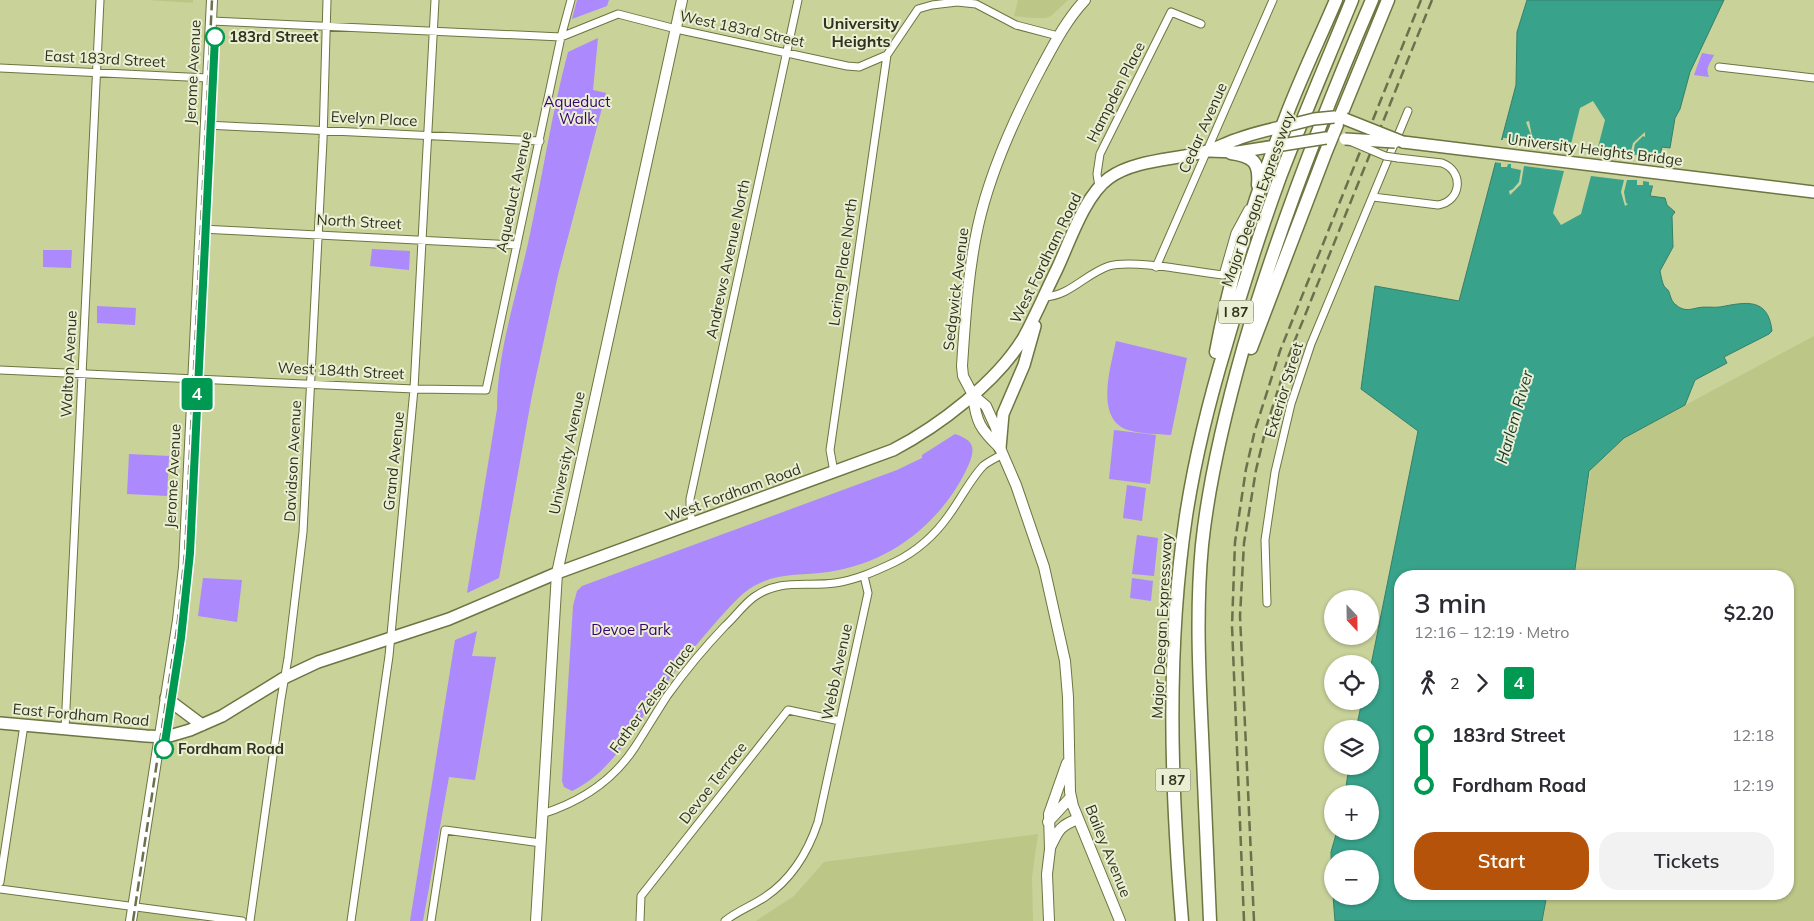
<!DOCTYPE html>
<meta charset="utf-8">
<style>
body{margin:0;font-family:Mulish,sans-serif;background:#f2f2f3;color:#2b2b33;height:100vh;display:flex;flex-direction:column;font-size:19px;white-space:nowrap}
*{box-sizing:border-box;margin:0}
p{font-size:16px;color:#7c7c81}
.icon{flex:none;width:28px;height:28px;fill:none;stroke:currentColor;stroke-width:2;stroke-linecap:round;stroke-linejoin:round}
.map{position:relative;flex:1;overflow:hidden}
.details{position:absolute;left:1394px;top:570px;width:400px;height:330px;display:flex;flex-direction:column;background:#fff;border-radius:20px;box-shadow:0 1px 4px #0004}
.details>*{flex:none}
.badge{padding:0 10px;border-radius:4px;font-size:18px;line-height:32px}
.needle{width:32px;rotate:158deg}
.fabs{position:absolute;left:1324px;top:590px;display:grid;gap:10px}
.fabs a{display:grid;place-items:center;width:55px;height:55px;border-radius:50%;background:#fff;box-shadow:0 1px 4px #0004;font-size:25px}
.map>.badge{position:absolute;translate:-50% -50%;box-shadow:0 0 0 2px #fff}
.legs{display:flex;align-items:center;gap:8px;height:55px;padding:0 20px;font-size:16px}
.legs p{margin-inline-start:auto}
.summary{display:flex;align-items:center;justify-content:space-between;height:85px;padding:0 20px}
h1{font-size:28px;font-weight:600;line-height:38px}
.cta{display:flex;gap:10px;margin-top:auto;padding:10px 20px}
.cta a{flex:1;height:58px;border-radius:20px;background:#b45309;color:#fff;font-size:20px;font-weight:600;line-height:58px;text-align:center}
.cta a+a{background:#f2f2f3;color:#2b2b33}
ul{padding:0 20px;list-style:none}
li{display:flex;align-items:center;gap:18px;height:50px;font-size:19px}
li i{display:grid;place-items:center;width:8px;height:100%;margin:0 6px;background:currentColor}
li i::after{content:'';width:12px;height:12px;margin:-6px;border:4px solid;border-radius:50%;background:#fff}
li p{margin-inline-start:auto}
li:first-child i{background:linear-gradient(#0000 50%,currentColor 0)}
li:last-child i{background:linear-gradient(currentColor 50%,#0000 0)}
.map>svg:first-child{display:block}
</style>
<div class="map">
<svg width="1814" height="921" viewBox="0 0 1814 921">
<rect width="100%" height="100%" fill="#c8d299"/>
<path fill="#bcc686" d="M148,0h45v3z
M1018,0h50l-17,16 -6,2h-11l-20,-2z
M1814,336v585h-272l5,-27h241v-318h-214l17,-108 33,-30z
M1038,834l-6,43 1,44h-277l38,-25 30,-34z
M133,908l67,8 -1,5h-68z"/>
<path fill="#ac89fd" d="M577,0h32l-2,6 -35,13z
M598,38l-5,52 13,3 -48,182 -26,120 -33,183 -32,15 30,-184c0,-60 21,-117 33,-175 13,-61 22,-122 38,-182z
M1702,53l12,2c-4,9 -9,12 -5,22l-15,-2z
M372,249l38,2 -1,19 -39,-4z
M43,250h29l-1,18 -28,-1z
M97,306l39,2 -1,17 -38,-2z
M1116,341l71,17 -16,77c-12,-1 -31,-1 -43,-5 -34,-11 -17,-64 -12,-89z
M1114,430l42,5 -6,49 -41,-5z
M955,434c18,6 21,13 14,30 -26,58 -78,99 -141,108 -26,4 -50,0 -74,14 -14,8 -27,24 -38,36 -22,25 -42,50 -61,77 -24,34 -44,73 -83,92l-8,-4 -2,-6 11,-175 4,-15 5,-5 315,-116 25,-12v-3z
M129,454l40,2 -2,40 -40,-2z
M1127,485l19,3 -4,33 -19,-3z
M1137,535l21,3 -4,38 -22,-2z
M203,578l39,2 -5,42 -39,-6z
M1132,578l21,3 -2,20 -21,-3z
M477,631l-5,25 24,1 -21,123 -26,-3 -26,144h-13l45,-281z"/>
<path fill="#38a28b" stroke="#35806a" d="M1527,0h197l-34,72 -10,37 -5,9 -5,30 -8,-1 -12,49 15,2 2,7 8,7 -3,4 1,31 -13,24c1,5 2,11 4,15 1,2 4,3 5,6 2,5 2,9 7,13 7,6 13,5 21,3 7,-2 16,0 23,-1 26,-5 48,-10 52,24l-3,3 -45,23 3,6 -32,17 -10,25 -61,33 -35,33 -15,105h-174v318h147l-5,27h-207l-2,-25h37v-37h-38v37l-1,-44 6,-21h33v-37h-25l4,-28h21v-37h-14l6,-28h8v-31l48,-239 -57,-42 14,-103 84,15 57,-216 1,-53z"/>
<path fill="#c8d299" d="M1593,101l12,19 -8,31 33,4 3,-12 12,-11v5l-2,-1 -8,8 -2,10 6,2v-3l7,1v4h6l1,-2 9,3 -6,24 -1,3 -6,-1v-3l-6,-1v4h-6v-5h-10l-3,12 2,11 2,1 -3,2 -4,-14 3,-12 -33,-4 -10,38 -20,11 -8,-12 11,-42 -40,-5 -3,18 -11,11 -1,-4 4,-2 6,-7 2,-12 -10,-2v-4h-3l-1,3h-6v-4l-8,-1 6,-22h4v-2h6l-1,3 7,1 1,-5 6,1v4h7l2,-7 -5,-13 3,-1 3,15 -1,7 39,5 10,-40z"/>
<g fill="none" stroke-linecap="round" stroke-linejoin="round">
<g stroke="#6d7540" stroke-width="9">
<path id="street" d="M211,21l350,16 57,-23 58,15 171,37 12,1 28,-12 31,-46 14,-4 25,-3 19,2 40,21 42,11
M1719,67l95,11
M0,68l208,10
M206,125l334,16
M1099,187l-2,-13 3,-20 71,-142 30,12
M1373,197l65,8c24,-4 26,-34 4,-42l-44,-5
M201,229l316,16
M1156,267l117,-267
M1044,297c26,-1 41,-23 65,-31 24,-7 87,6 114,9l12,-42 13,-24
M0,370l414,19 72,1 75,-353 10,-37
M834,472l-4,-22 57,-395
M693,524l-3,-11v-14l108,-499
M1267,603l-2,-63 10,-68 16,-68 20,-60 97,-233
M65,729l35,-729
M542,814c38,-12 71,-33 93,-67 11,-17 21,-34 32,-51 18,-25 37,-48 58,-70 10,-9 18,-21 29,-29 27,-19 51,-10 81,-14 21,-3 41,-12 60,-21 22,-11 40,-27 54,-47 11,-15 21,-35 34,-49 6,-5 13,-8 20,-12
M0,882l24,-157
M0,889l242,32
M250,921l31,-222 7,-41 15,-126 20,-392 4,-140
M351,921l38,-265 25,-267 21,-389
M431,921l14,-91 96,13
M640,921l1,-25 147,-186 52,11
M725,921c12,-10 27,-15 40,-24 27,-18 43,-45 53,-75l50,-229 -4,-17"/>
</g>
<g stroke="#6d7540" stroke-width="12">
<path id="secondary" d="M1085,0c-19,20 -32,46 -45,70 -26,49 -50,102 -62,156 -10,45 -13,94 -16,140l1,10 10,19 13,11 10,22 4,20 16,37 28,82 21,94 3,36 2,95 3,14 47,115
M973,395c3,27 7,34 27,53
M1048,822l23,-25
M1050,848c8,-17 9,-22 28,-29
M131,921l47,-301 6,-53 28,-567
M536,921l21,-348 125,-573
M1049,921l-2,-47 3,-25 -1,-35 18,-51"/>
</g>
<g stroke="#6d7540" stroke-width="14">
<path id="primary" d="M1403,142l411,50
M1208,151l30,1 43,-7
M1000,448l3,-34 21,-49 11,-39
M166,698l36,27
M0,723l146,13 20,1 24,-7 32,-14 62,-38 34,-16 131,-43 108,-46 336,-123c46,-24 104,-68 131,-113 12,-22 22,-46 33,-68 13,-28 28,-74 52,-91 26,-19 68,-18 98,-27 10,-3 19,-8 28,-11 18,-7 36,-11 55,-15"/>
</g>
<g stroke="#6d7540" stroke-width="15">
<path id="highway" d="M1231,153c22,3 29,9 27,32
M1251,348l74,-194 63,-154
M1216,352c15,-80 39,-157 69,-233 15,-40 34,-79 51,-119
M1182,921c-11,-134 -16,-271 4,-405 9,-58 23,-115 40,-171 16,-57 34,-113 54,-168 23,-60 48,-118 72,-177
M1210,921c-3,-62 -5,-124 -8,-186 -3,-63 -6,-127 0,-190 7,-67 23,-132 41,-196 35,-120 80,-235 129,-349"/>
</g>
<use href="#street" stroke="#fff" stroke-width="7"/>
<use href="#secondary" stroke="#fff" stroke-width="10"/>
<use href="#primary" stroke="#fff" stroke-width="11"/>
<use href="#highway" stroke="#fff" stroke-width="12"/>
<path stroke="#6b714d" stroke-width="2.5" stroke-dasharray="10 5" stroke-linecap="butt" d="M133,921l44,-292 8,-76 27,-553
M1244,921l-12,-295 3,-84 11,-73 9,-39 25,-79 141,-351
M1254,921l-14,-305 4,-73 12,-73 10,-42 23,-73 143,-355"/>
<g stroke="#6d7540" stroke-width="9" stroke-linecap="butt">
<path id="street-bridge" d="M1352,142l33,14 13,2"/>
</g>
<g stroke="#6d7540" stroke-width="14" stroke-linecap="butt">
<path id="primary-bridge" d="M1345,119l58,23
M1290,125l24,-6 20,-2
M1345,139l50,3
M1282,145l44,-7"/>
</g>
<use href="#street-bridge" stroke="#fff" stroke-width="7"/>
<use href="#primary-bridge" stroke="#fff" stroke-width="11"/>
</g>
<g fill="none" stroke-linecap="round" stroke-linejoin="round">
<g stroke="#fff" stroke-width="11">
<path id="line-1" d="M164,749l17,-111 9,-85 25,-516"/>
</g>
<use href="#line-1" stroke="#009952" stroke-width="8"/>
</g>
<g fill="#fff" stroke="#009952" stroke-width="2.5">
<circle cx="215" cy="37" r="9"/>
<circle cx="164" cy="749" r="9"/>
</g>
<g text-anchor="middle" stroke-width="4" stroke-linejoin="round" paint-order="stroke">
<g fill="#eaefd3" stroke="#676b53" stroke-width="1">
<rect x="1218.5" y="300.5" width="35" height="23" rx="4"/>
<rect x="1155.5" y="768.5" width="35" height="23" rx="4"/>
</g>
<g font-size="14" font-weight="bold" fill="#2f321c">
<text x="1236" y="317">I 87</text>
<text x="1173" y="785">I 87</text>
</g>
<g font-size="15" fill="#2f321c" stroke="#eaefd3">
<text transform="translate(742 29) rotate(12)" y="5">West 183rd Street</text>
<text transform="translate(105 59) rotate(3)" y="5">East 183rd Street</text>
<text transform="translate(193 72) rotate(-87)" y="5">Jerome Avenue</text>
<text transform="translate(1116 92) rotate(-63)" y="5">Hampden Place</text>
<text transform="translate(374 119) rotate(3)" y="5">Evelyn Place</text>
<text transform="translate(1203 128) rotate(-66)" y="5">Cedar Avenue</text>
<text transform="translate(1595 150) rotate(7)" y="5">University Heights Bridge</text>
<text transform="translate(514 192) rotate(-78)" y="5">Aqueduct Avenue</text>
<text transform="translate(1258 199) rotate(-70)" y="5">Major Deegan Expressway</text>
<text transform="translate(359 222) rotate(3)" y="5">North Street</text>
<text transform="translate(1046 258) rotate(-64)" y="5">West Fordham Road</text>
<text transform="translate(728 259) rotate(-78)" y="5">Andrews Avenue North</text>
<text transform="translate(843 262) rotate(-82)" y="5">Loring Place North</text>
<text transform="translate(956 289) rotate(-83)" y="5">Sedgwick Avenue</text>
<text transform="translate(69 364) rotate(-87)" y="5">Walton Avenue</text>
<text transform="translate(341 371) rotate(3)" y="5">West 184th Street</text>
<text transform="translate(1284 390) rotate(-73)" y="5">Exterior Street</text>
<text transform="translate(567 453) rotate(-78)" y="5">University Avenue</text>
<text transform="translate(293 461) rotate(-87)" y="5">Davidson Avenue</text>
<text transform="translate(394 461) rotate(-84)" y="5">Grand Avenue</text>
<text transform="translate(173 476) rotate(-87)" y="5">Jerome Avenue</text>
<text transform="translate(733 493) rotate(-20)" y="5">West Fordham Road</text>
<text transform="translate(1162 626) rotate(-87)" y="5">Major Deegan Expressway</text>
<text transform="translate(837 672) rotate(-78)" y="5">Webb Avenue</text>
<text transform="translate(652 698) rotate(-54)" y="5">Father Zeiser Place</text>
<text transform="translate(81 715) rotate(5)" y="5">East Fordham Road</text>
<text transform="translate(713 783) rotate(-52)" y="5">Devoe Terrace</text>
<text transform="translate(1108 851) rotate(68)" y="5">Bailey Avenue</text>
</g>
<g font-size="15" font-weight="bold" fill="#2f321c" stroke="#eaefd3" text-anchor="start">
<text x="229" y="42">183rd Street</text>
<text x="178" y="754">Fordham Road</text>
</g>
<g font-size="15" fill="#380271" stroke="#eaefd3">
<text x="577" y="107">Aqueduct<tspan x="577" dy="17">Walk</tspan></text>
<text x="631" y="635">Devoe Park</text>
</g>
<g font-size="16" font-weight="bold" fill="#2f321c" stroke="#eaefd3">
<text x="861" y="29">University<tspan x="861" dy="18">Heights</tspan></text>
</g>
<g font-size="16" font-style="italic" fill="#14342c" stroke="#eaefd3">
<text transform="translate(1514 417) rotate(-74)" y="6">Harlem River</text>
</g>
</g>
</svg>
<div class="fabs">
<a><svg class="needle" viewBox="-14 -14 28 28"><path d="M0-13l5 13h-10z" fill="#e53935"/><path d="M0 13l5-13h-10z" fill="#7c7c81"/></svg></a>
<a><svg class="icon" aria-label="locate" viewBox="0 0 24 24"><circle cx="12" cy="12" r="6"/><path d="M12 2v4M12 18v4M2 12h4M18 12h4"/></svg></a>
<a><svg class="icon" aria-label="layers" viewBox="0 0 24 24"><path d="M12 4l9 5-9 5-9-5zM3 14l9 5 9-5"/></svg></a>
<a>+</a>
<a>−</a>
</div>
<b class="badge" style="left:197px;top:394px;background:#009952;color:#fff">4</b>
<section class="details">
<div class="summary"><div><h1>3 min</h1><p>12:16 – 12:19 · Metro</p></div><b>$2.20</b></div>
<div class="legs"><svg class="icon" aria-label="walk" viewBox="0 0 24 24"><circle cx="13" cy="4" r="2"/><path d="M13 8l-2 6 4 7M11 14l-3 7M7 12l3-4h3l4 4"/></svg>2<svg class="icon" aria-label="forward" viewBox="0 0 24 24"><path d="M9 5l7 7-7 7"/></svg><b class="badge" style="background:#009952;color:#fff">4</b></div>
<ul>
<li><i style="color:#009952"></i><b>183rd Street</b><p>12:18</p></li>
<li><i style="color:#009952"></i><b>Fordham Road</b><p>12:19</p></li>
</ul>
<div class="cta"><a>Start</a><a>Tickets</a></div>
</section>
</div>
